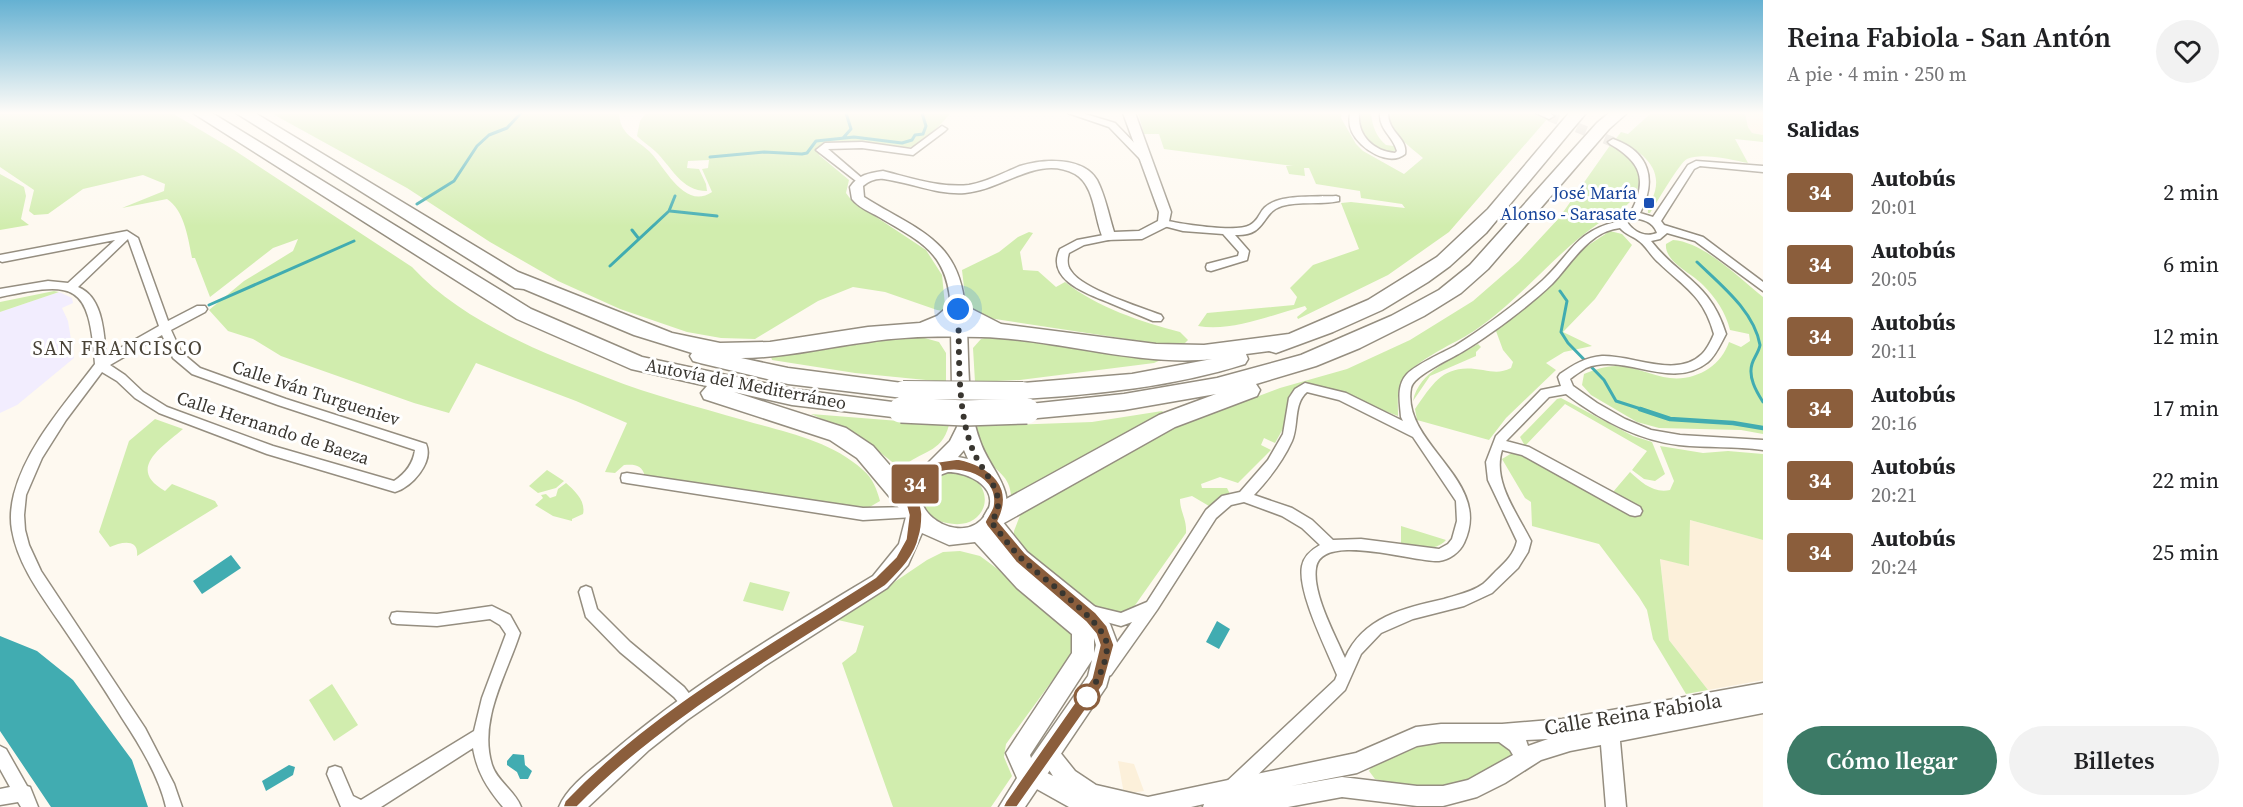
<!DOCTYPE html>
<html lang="es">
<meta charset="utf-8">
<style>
body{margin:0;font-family:"Source Serif 4",serif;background:#f2f2f2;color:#202124;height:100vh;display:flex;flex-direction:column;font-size:22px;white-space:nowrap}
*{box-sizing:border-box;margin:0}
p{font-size:20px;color:#757577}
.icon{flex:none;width:33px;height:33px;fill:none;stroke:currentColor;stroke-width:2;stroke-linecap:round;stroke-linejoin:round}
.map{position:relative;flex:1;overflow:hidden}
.sheet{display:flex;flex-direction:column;background:#fff;width:480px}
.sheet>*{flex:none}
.badge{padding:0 12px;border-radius:4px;font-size:21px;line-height:39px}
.you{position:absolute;width:30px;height:30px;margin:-15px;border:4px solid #fff;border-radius:50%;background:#1a73e8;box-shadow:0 0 0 9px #1a73e833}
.map>.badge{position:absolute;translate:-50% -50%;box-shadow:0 0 0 3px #fff}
h2{padding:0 24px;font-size:22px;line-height:54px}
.round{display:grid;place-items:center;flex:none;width:63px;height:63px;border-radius:32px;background:#f2f2f2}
.headline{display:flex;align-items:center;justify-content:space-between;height:102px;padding:0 24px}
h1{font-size:28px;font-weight:600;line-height:45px}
.button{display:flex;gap:12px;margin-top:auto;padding:12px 24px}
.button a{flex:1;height:69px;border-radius:36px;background:#3c7a66;color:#fff;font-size:24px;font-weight:600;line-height:69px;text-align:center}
.button a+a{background:#f2f2f2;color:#202124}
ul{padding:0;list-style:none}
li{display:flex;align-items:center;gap:18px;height:72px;padding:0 24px}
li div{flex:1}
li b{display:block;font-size:22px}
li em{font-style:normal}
li .badge{min-width:66px;font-weight:700;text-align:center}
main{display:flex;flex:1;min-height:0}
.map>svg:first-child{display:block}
</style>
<main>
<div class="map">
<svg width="1763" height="807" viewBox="0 0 1763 807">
<rect width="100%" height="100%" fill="#fef9f0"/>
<path fill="#fcf0da" d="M1745,113h18v22l-11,-2 -4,-6z
M1690,520l73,20v140l-55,10 -39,-50 -9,-82 29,8z
M1118,761l16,3 10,27 -20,3z"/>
<path fill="#f2edfe" d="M59,292l13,6 1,5 -11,5 6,13 6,37 -57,47 -17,8v-101z"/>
<path fill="#d1edae" d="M0,113h172l62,37 178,117c50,54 128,85 196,111 43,17 90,29 135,42 41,12 87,20 120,50 10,8 14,20 17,31l-12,7 -223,-32c-3,-11 -10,-12 -21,-11l-9,8 -10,-1 22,-49 -51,-22 -100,-38 -27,50 -35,-10 -133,-47 -28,-17 -25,-8 -19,-21 35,-29 49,-30 5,-12 -25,9 -63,49 -15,-39h-3c-4,-21 -8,-48 -25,-59l-45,9 42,-17 1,-7 -22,-9 -60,14 -35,25 -14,1 -5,-4 5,-21 -34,-23z
M271,113h348c1,22 16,25 30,38 15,14 35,60 63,41l-10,-23 6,-1 1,-8 -21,1 -1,7 12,1 7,15 1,7c-26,0 -35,-24 -52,-40 -5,-5 -12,-9 -18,-15l3,-15 6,-8h305c-10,10 -22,26 -35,32 -19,11 -73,-16 -98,3l1,7 30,25 -3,13 6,8 74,49 16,25 3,30 -2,6 -6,-1 -52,-18 -32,-5 -35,14 -63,38 -34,-1 -34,-6 -67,-23 -62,-28 -68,-39 -83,-54z
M1138,113h204l-1,5 15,26 7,7 41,23 19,-16c-14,-12 -29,-22 -35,-40l4,-5h141l15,5 -99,114 -61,43 -90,44 -1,-2 10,-8 -2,-3c-34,9 -73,26 -107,20l9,-13 87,-8 3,-8 -7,-9 23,-23 46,-16 -18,-46 10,-1 54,6 -3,-4 -41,-6 -1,-7 -44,-7 -7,-16h-5l1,8 -16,-2 -3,-8h7l-129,-17 -5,-15h-15z
M1361,113h10c1,12 5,24 15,32l8,1 2,4 -3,2c-19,2 -37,-21 -32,-39z
M1651,113h94l3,14 4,6 11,2v7l-28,-3 13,24c-15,-3 -47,-11 -61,-4 -7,3 -31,45 -37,54h-2c-1,-7 5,-14 7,-22 7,-27 -19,-43 -40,-51l6,-8 7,2z
M1611,144c15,11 32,22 27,43 -5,20 -24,26 -39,36 -46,32 -79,77 -125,108 -22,14 -51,25 -69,45 -9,10 -7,27 -7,40l-81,-31 -12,-1 -15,10 -6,33 -9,16 -11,-5 -3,7 10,5 -33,33 -18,-6 -19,7 1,4h25l3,6 -21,12 -17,-10 -12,3c0,13 7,20 6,34l-55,78 -12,4 -12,-3 -31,-16 -54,-46 -8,-10v-9l7,-18 156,-86 103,-39 67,-19 63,-29 63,-39 46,-40 40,-43z
M0,174l24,13 2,9 -5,23 8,6 -29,5z
M1610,231l12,3 10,11 -37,54 -32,33 29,14 -28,6 -18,11 10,7 -50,48 -17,22 -72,-20 -2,-11c20,-29 30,-46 68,-39 11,2 18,3 28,-2l2,-6 -10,-12 -7,-19 33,-27 52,-54z
M1029,232l4,1 -13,19 3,18 15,1 18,16 9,-5c32,25 76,40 115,50l8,8 -4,4 -11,2 -191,-29 -16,-12 -4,-35 37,-18 19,-15z
M1673,240c31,2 66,38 90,57v137l-22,-4 -82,-2 -22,-6 -46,-27 -9,-10 2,-11c10,-4 21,-8 32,-8 18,0 36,10 54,12 26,3 51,-12 59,-36l12,5 9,-6 -1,-7 -19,-4c-4,-17 -14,-32 -27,-45 -11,-12 -39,-23 -37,-41z
M54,291l5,1 -59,20v-10z
M992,336l171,23 -9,4 -134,17 -45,2 -2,-34 8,-9z
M921,337l18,5 7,11v29l-91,-9 -83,-13 -1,-3 124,-19z
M1478,344l3,3 -5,5v4l-46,20 -17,25c6,-30 40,-42 65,-57z
M1561,398l72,38 19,6 13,32 -10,7 -11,-2 -12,-9 15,-19 -82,-47 -40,42 -5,-9 37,-38z
M1162,411l4,3 -155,82c-1,-20 -15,-25 -26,-38 -7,-10 -7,-21 -8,-32l115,-4z
M811,414l138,11c-8,30 -28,24 -48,44l-43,-34z
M155,419l28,10c-21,18 -57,40 -18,62l7,-7 43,17 3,5 -81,50c2,-18 -16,-14 -27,-9l-11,-15 30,-91z
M1660,446l43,7 25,-2 35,3v86l-73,-20 -1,46 -29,-7 9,81 39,50 -22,4 -33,-55 -6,-29 -8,-13 -40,-53 -67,-18 -1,-24 -6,-4 -23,-39 10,-6 16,4 110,60 2,-9 -27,-16 17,-20c11,10 24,22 40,18l4,-9z
M547,470l17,11 -8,7 -18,5 -9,-7z
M951,471c50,4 41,62 -4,52 -7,-1 -14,-5 -19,-11 -19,-22 4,-36 23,-41z
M566,483c9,8 20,18 17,31l-11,5v2l-19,-5 -18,-11 8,-7 -2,-3 5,-1 4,4 6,-2 2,-7z
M1401,526l45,14c-12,13 -29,7 -45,5z
M960,551l20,5 19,14 22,23 47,34 5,12 -2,16 -65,89 -2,13 8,19 -21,31h-98l-51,-144 14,-11 8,-26 -26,-6 89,-60 16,-8z
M750,582l40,10 -7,19 -40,-10z
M332,684l26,41 -24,16 -25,-41z
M1431,739h72l7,8 2,12c-23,11 -46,26 -71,30 -21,3 -45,-5 -66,-10l-6,-8 5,-9z"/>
<path fill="#41acb1" d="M231,555l10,13 -39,26 -9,-13z
M1217,621l13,8 -11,20 -13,-7z
M0,636l37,15 36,29 59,80 16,47h-97l-51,-76z
M513,754l11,1 1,10 7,6 -4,8h-8l-3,-7 -10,-7v-4z
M289,765l6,2 -2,8 -27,16 -4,-10z"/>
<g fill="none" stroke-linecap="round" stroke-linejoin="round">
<path stroke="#41acb1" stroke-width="3" d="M843,138l8,-9 -5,-16
M710,157l54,-5 38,2 5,-1 9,-12 38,-4 48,6 10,-3 3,-5 8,-1 3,-8 -4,-13
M417,204l37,-23 23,-35 12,-11 18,-7 14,-15
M670,211l47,5
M632,230l7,9
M1697,262c24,23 57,49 63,83 -1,7 -6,12 -8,19 -4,13 4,27 11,38
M610,266l59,-55 6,-15
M1560,291l7,10 -6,31 7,11 36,37 12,21 28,9
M209,305l145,-64"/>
<path stroke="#41acb1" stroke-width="4.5" d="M1640,409l30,10 63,4 30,5"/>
<path stroke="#d7d2ca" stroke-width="10" stroke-dasharray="10 5" stroke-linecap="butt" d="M1549,116l64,26"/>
<g stroke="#958e80" stroke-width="3">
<path id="minor" d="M1068,113h14l33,10 33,34 -2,2h-6l-31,-32z
M1350,113h9c-2,22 14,38 36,40l2,-2c-4,-15 -18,-21 -17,-38h8c0,20 20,25 17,41 -16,13 -45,-5 -53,-22 -3,-6 -3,-12 -2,-19z
M1536,113h13l5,3 -5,3z
M942,126l5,3 -2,2 -32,24 -51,-7 -34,1 35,30 2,2 -5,3 -44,-34 9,-7 37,-1 49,7z
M1613,139c37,13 44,41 27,74l13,4 35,-52 8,-4 67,5v6l-63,-6 -6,3 -33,52 3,4 39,12 60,45v9l-68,-50 -28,-8 -7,6 -9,2c30,38 59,41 75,93 -5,9 -10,21 -18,28 -38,30 -82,-10 -122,6 -5,3 -11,7 -16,11l3,7 24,17 28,16 26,11 29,5 83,5v10c-28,-4 -56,-2 -84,-5 -42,-5 -80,-26 -113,-51l-17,3 -43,44 23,6 111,60 2,4 -2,4 -5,1 -5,-1 -108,-60 -20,-5c-10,31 15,63 29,91l-3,11 -10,16 -26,25 -28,13 -51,13 -32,14 -20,21 -16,36 -108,105 -6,2 -6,-2 -2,-6 2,-6 110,-103 2,-5c-10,-25 -40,-83 -35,-109 2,-10 9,-16 18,-21l-18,-17 -20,-12 -38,-14 -13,3 -15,13 -59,92 -46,65 -5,2 -5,-2 -2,-5 2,-5 31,-43 -11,4 -33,-9 -5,-1 -2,-5 2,-5 5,-1 33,8 26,-11 59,-92 16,-14 18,-4 28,-32 15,-26 6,-36 6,-9 10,-6 41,10 57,28 -2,-4c-1,-15 -5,-31 6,-43 10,-10 35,-21 48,-28 30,-19 61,-42 88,-66 27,-25 33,-49 73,-58 1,-5 9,-10 15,-10 17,-33 10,-50 -21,-68l-2,-2zM1631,218c11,1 22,3 26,15 -12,5 -23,-1 -30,-11zM1620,228c6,7 13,8 19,13 7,5 12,15 19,21 27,26 45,33 56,72 -3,7 -7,15 -12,20 -26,25 -68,1 -100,2 -16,1 -29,9 -42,18l-2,3 3,9 -20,4 -45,46 -10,26 2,18 29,61c-3,13 -11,21 -21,30 -4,4 -8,9 -13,13 -11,8 -26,11 -39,15 -40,9 -81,18 -99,59 -10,-23 -33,-65 -29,-90 5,-37 100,-5 123,-7 10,-1 21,-9 25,-18 30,-63 -63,-98 -53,-155 2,-12 39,-29 51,-36 28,-17 66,-45 90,-68 20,-21 37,-53 68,-56zM1307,392l32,8 74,37 43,64 1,20 -5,18 -4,5 -9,5 -78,-10 -28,1 -21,-20 -20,-12 -38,-13c15,-16 29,-34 38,-54 7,-16 1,-37 15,-49z
M1336,196l3,1v4c-18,4 -39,0 -57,5 -21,6 -15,31 -47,29l14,16 -2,9 -36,11 -4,-1 -1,-3 1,-3 31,-8 1,-4 -16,-18 -40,-3 -23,-6 -1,-2 5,-3c16,4 73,13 86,5 13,-8 7,-17 26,-24 16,-6 43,-4 60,-5z
M127,231l11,7 30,83 29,-15h8l2,3 -2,3 -34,18 10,22 19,16 86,31 140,45c8,18 -14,43 -31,48l-128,-38 -108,-41 -24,-15 -18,-17 -15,-9 -36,48 -24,38 -16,37 -2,20 1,15 4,15 12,26 104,157 29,56 8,23h-16c-7,-31 -27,-63 -44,-89 -20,-33 -41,-64 -62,-95 -19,-28 -42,-58 -48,-93 -2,-11 -1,-24 2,-36 13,-49 51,-90 81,-130 -6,-81 -19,-83 -95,-67v-8l48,-8 20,2 47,-43 -113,22 -2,-1v-6zM128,239l31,87 -53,30c-2,-23 -3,-59 -28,-69zM162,335l11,23 19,16 86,31 137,45c-2,14 -9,23 -21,31l-121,-35 -106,-39 -24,-15 -18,-17 -15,-10z
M1109,234l5,3 -1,2 -29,6 -15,8c-2,6 -2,13 2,18 11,18 69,36 90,44l2,3 -2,3h-8c-14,-6 -29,-12 -43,-18 -22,-9 -65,-23 -50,-54l17,-9z
M627,473l236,35 51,-1 5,1 2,4 -2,4 -5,1 -51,3 -236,-37 -5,-1 -1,-4 1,-4z
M586,586l5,2 6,21 33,33 54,45 14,18 -3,5 -5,2 -5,-2 -11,-13 -54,-45 -34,-35 -7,-25 2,-4z
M492,606l18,9 10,18c-13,41 -42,87 -28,132 5,16 23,26 29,42h-18c-16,-19 -26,-35 -30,-59l-92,59h-40l-14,-33 2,-6 6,-2 6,2 12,28 8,4 113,-69 8,-33 24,-64 -6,-9 -10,-6 -53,7 -40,-2 -5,-1 -2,-5 2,-5 5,-1 40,2z
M0,746l6,3 21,37 3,1 8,20h-17l-3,-5 -18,3v-16l10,-2 -10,-18z"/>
</g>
<g stroke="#958e80" stroke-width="3">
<path id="tertiary" d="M1123,113h12l36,99 -3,14 -26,13 -38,1c-10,-19 -8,-54 -29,-66 -37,-20 -72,16 -110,19 -28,2 -53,-10 -81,-14 -8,-1 -15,2 -21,7l1,11c52,33 96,42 101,112l-2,3h-10l-2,-3c-3,-56 -28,-66 -72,-92 -9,-5 -21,-10 -27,-18l-2,-12c8,-12 19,-14 33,-16 28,7 57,17 86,14 18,-3 34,-12 51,-19 22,-7 63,-10 77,14 8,15 12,36 17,52l25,-1 19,-10 1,-9z
M1763,683v30l-143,28 6,66h-20l-5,-62 -31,6 -29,9 -36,23 -28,14 -34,9h-26l-75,-9 -54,10h-85l1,-3 -13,3h-122l-43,-24 -3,-7 3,-7 7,-3 20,10 -15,-23 3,-7 7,-3 7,3 20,25 21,14 52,12 208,-44 60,-26 25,-3h61l60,-5zM1548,739l-20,7 -2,-6zM1441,742h58l11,8 3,5 -45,25 -25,6h-26l-75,-9 -51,9 66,-13 60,-27z"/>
</g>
<g stroke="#958e80" stroke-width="3">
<path id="primary" d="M959,325l6,2 2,4c2,37 0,75 13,110 9,28 38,50 22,80l25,31 72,58 11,14 8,21 -12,42 -81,120h-26l18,-29 -11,-25 66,-100v-19l-55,-46 -42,-46 -26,3 -27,-12 -14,32 -21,23 -121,77 -79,55 -38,30 -61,57h-29c8,-20 33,-38 50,-52 81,-70 173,-124 264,-179l26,-32 8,-31 -5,-9 1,-16 3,-5 11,-14 9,-4 24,-24 7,-14 -5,-40 -1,-56 2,-4zM964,450l4,9 -10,-2zM948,472c20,0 54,16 38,42 -24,38 -90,-9 -55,-35 5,-3 12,-5 17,-7zM1094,638l2,7 -2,8zM1092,660l-4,16 -57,82 -1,-3z"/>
</g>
<g stroke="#958e80" stroke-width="3">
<path id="motorway" d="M193,113h19l319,196 111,48 150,32 116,15 4,6 -4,6 -7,2 -109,-13 -58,-13 112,36 27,18 47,54 3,7 -3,7 -8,3 -8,-3 -47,-56 -27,-18 -126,-41 -3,-6 6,-7 -76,-17 -114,-50z
M236,113h19l263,159 154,61 48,10 50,-1 98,-15 52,-4 17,-7 14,-12 7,-2 43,22 155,20 48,1 85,-11 79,-34 69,-43 51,-48 81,-96h17l-100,120 -36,33 -22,16 -46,28 -49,22 -57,21 -7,-2 -23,3 2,5 -3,5c-73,23 -146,30 -222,35l-7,-2 -3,-6 3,-6 7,-2 109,-9 80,-15c-73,8 -156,-20 -231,-22 -38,-1 -76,-1 -113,5 -42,5 -84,16 -127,16l47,10 122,16 3,6 -3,6 -7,2 -115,-14 -88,-21 -7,-2 -3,-5 2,-3 -58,-18 -110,-46 -9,-1zM959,319l5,4h-10z
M1609,113h18l-18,16 -121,140 -27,24 -37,23 -64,32 -44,18 -60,18 4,6 -3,6 -82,31 -171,96 -8,3 -8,-3 -4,-7 4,-7 171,-94 57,-21 -92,16 -97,9 -7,-2 -4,-6 4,-6 104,-11 93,-16 84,-23 90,-39 48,-26 31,-25 127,-142z"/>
</g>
<use href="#minor" fill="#fff" fill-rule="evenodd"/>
<use href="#tertiary" fill="#fff" fill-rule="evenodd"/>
<use href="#primary" fill="#fff" fill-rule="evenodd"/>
<use href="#motorway" fill="#fff" fill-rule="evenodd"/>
<g stroke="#958e80" stroke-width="20" stroke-linecap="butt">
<path id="motorway-bridge-far1" d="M903,390l120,1
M901,410h10"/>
</g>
<g stroke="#958e80" stroke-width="28" stroke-linecap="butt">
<path id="motorway-bridge" d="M901,410l64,3 62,-2"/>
</g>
<use href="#motorway-bridge-far1" stroke="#fff" stroke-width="18"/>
<use href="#motorway-bridge" stroke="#fff" stroke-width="25"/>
</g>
<linearGradient id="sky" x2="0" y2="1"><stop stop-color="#65b1d2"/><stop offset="0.5" stop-color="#fffcf8"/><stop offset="1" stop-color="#fffcf8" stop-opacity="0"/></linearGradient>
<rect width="1763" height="226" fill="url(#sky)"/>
<path fill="#8b5e3c" stroke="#fff" stroke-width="1.5" d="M958,459c33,7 57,28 40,62l27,32 71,60 11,13 7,19 -11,40 -86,122h-14l3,-6 86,-123 8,-33 -4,-11 -10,-12 -70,-60 -29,-36 -2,-4c2,-5 7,-11 8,-16 6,-34 -45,-46 -68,-26 -12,11 -4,22 -3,34 0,7 -1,17 -3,23 -4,20 -20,35 -34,49 -106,69 -222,133 -308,221h-14l2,-6c88,-93 204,-155 311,-224l20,-20 10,-18 3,-24 -5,-18 9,-21 17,-13z"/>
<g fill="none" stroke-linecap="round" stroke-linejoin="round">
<path stroke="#393630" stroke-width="6" stroke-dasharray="0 10.8" d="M958,309c2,43 -2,98 14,139 9,26 40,46 19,74 10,12 19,25 30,36 18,19 86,64 86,88 0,18 -11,37 -20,51"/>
</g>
<rect fill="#1a4fb4" stroke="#fff" stroke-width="2" x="1643" y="197" width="12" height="12" rx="3"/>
<circle fill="#fff" stroke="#8b5e3c" stroke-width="3" cx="1087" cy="697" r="12"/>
<g text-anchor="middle" stroke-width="6" stroke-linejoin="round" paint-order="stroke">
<g font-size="18" fill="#164399" stroke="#fff" text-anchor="end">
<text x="1637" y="199">José María<tspan x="1637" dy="21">Alonso - Sarasate</tspan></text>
</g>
<g font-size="18" fill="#393630" stroke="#fff">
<text transform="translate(746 384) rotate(11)" y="6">Autovía del Mediterráneo</text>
<text transform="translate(316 393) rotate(18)" y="6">Calle Iván Turgueniev</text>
<text transform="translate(273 428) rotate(18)" y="6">Calle Hernando de Baeza</text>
</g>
<g font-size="20" letter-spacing="1.5" fill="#494337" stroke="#fff">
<text x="118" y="355">SAN FRANCISCO</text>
</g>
<g font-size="21" fill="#393630" stroke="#fff">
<text transform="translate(1633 714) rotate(-9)" y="7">Calle Reina Fabiola</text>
</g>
</g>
</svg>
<div class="you" style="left:958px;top:309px"></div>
<b class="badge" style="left:915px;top:484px;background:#8b5e3c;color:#fff">34</b>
</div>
<section class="sheet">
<div class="headline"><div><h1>Reina Fabiola - San Antón</h1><p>A pie · 4 min · 250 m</p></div><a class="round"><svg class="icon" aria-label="heart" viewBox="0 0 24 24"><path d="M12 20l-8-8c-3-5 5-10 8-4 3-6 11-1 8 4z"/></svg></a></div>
<h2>Salidas</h2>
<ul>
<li><span class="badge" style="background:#8b5e3c;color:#fff">34</span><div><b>Autobús</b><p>20:01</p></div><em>2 min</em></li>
<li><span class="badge" style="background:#8b5e3c;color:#fff">34</span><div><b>Autobús</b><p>20:05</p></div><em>6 min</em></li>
<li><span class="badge" style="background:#8b5e3c;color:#fff">34</span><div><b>Autobús</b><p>20:11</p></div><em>12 min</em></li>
<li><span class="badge" style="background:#8b5e3c;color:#fff">34</span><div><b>Autobús</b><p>20:16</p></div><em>17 min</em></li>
<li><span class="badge" style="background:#8b5e3c;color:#fff">34</span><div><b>Autobús</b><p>20:21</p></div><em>22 min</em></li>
<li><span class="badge" style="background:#8b5e3c;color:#fff">34</span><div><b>Autobús</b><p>20:24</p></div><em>25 min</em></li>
</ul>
<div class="button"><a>Cómo llegar</a><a>Billetes</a></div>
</section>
</main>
